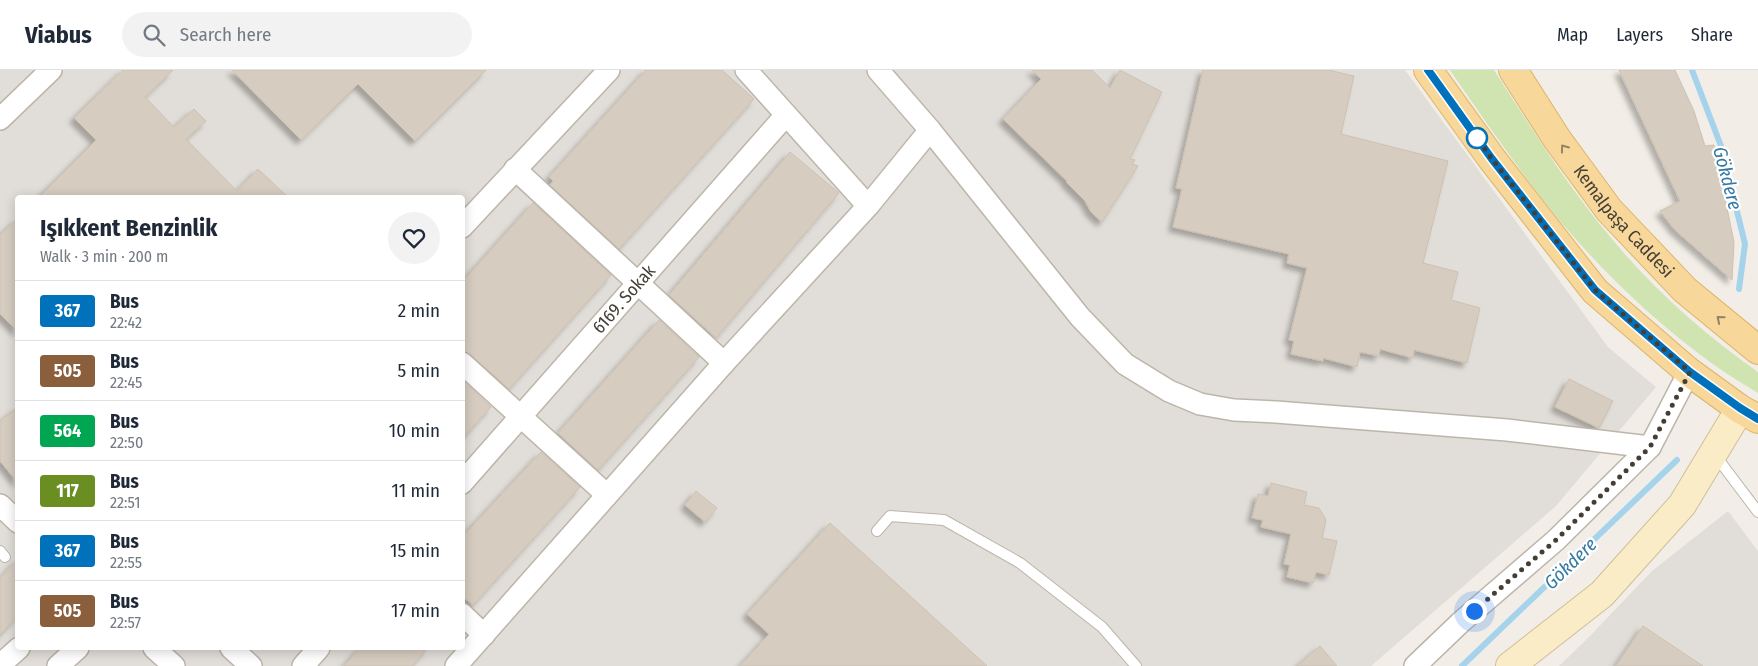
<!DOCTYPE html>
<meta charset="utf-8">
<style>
body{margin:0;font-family:"Fira Sans Condensed",sans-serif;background:#f2f2f3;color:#1f2937;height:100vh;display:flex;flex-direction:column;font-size:19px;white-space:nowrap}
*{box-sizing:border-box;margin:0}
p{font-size:16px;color:#747a83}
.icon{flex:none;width:28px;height:28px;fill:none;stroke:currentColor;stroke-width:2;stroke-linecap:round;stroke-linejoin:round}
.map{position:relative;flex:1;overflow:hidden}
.side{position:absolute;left:15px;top:125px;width:450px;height:455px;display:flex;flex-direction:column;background:#fff;border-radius:5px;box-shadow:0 2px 12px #0003}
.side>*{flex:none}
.badge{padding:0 10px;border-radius:4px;font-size:18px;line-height:32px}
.you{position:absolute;width:25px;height:25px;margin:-12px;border:4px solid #fff;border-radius:50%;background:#1a73e8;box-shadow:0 0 0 8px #1a73e833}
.map>.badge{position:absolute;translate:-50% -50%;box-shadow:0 0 0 2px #fff}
.round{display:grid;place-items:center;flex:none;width:52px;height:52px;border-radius:26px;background:#f2f2f3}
.overview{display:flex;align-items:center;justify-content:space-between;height:85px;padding:0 25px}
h1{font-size:24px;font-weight:700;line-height:38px}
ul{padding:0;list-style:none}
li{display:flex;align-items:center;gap:15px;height:60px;padding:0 25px;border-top:1px solid #e0e1e3}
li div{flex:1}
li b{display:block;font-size:19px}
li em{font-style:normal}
li .badge{min-width:55px;font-weight:700;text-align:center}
header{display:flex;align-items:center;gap:30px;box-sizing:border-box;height:70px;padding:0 25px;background:#fff;border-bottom:1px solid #e0e1e3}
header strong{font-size:24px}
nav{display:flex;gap:28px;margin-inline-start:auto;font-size:18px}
.search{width:350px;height:45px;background:#f2f2f3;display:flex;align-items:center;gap:12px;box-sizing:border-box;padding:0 18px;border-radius:28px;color:#747a83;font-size:19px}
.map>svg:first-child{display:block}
</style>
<header>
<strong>Viabus</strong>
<div class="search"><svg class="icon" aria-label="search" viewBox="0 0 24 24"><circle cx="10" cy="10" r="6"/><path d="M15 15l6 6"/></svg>Search here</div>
<nav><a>Map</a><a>Layers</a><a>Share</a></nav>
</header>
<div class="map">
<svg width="1758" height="596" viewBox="0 0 1758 596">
<defs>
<filter id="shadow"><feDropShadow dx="-4.5" dy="4.5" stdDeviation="2.5" flood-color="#0004"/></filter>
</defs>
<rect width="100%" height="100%" fill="#f2eee7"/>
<path fill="#e1ddd8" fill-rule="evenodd" d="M0,0h1405l203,277 48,40 -100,119 -185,160h-1371zM18,128h444v450h-444z
M1728,441l30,40v115h-199l30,-29 63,-66z"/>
<path fill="#d0e4b2" d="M1450,0h44c36,56 71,112 113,163 43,53 95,100 151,139v21c-16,-10 -32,-19 -48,-31 -55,-40 -107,-90 -151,-142 -39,-48 -74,-99 -109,-150z"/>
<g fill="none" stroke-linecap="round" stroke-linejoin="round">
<path stroke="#a6d3ec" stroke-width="6" d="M1692,0l29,76 24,98 -6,45
M1462,596l215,-206"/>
</g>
<path fill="#d6ccc0" stroke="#cdc1b0" filter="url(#shadow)" d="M123,0h50l-28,27 29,30 20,-18 12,12 -20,18 51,52 21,-22 31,29h-251l58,-58 -22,-22z
M232,0h254l-71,71 -57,-57 -57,56z
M646,0h76l32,29 -135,150 -69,-64 3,-4 -4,-4z
M1032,0h60l18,18 10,-18 42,22 -32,67 5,1 -3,4 6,2 -36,56 -11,-10 -6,-11 -19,-19 1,-1 -64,-62 38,-40z
M1203,0h125l26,6 -13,58 107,27 -25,102 35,9 -7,28 29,8 -13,55 -53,-13 -1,8 -33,-9 -1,7 -19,-4 -3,15 -34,-9v3l-32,-7 3,-13 -5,-1 18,-72 -20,-5 2,-9 -116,-27 9,-38 -6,-1z
M1619,0h56l19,41 11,35 9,-1 20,97 -2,38 -57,-50 -15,-19 20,-10z
M790,82l49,41 -123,145 -47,-43z
M533,133l78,72 -102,114 -39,-35 -8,-3v-69z
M18,148v114l-18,-18v-79z
M659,250l40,37 -101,113 -40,-37z
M1569,309l44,22 -14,27 -44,-21z
M462,310l29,27 -29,32z
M18,337v76l-18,-22v-40z
M541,382l39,35 -107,118 -11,-9v-59z
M1271,413l36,9 -3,13 15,3 7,12 -4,18 15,3 -8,34 -13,-3 -3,11 -26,-6 3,-12 -6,-1 7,-30 -30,-7 2,-7 -11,-2 6,-24 10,2z
M696,421l21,17 -12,14 -20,-17z
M830,453l157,143h-247l29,-32 -22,-20z
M18,489v57l-18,19v-57z
M1643,556l60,40h-87z
M1320,576l17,20h-40z
M360,578h68l-16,18h-68z"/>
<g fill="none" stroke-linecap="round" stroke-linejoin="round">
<g stroke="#bdb5aa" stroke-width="12">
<path id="service" d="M1715,385l43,57
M877,461l13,-15 54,4 76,43 82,64 34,39
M0,481l5,6"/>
</g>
<g stroke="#bdb5aa" stroke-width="24">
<g id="minor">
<path d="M746,0l122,136"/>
<path d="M878,0l52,60 150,187 45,47 44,27 31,13 34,6 42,2 231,18 143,17"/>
<path d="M0,49l51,-49"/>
<path d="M515,99l209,194"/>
<path d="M462,157l147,-157"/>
<path d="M462,293l145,132"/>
<path id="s1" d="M462,413l324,-368"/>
<path d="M0,435l18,17"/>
<path d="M462,544l22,21"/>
<path d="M154,578l20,18"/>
<path d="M231,578l20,18"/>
<path d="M0,595l19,-17"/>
<path d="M58,596l20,-18"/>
<path d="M303,596l16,-18"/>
<path d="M456,596l268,-303 144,-157 62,-76"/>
<path d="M1415,596l46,-44 95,-82 94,-93 39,-75"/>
</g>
</g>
<g stroke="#cfbe98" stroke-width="30">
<path id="secondary" d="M1510,596l92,-72 80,-89 58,-96"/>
</g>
<g stroke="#dcb46b" stroke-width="30">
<g id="primary">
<path d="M1428,0l64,89 103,132 94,81 51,37 18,10"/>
<path id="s2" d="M1513,0l44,69 52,71 76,80 73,60"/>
</g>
</g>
<use href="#service" stroke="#fff" stroke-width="10"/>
<use href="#minor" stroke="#fff" stroke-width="21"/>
<use href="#secondary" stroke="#fbecc8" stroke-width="28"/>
<use href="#primary" stroke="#f8d89a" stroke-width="28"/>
</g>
<defs><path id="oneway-chevron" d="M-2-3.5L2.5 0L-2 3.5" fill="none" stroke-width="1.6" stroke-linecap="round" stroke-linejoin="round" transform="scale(1.25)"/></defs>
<g stroke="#968363">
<use href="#oneway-chevron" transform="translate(1564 78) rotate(-126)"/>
<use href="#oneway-chevron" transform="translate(1720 249) rotate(-141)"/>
</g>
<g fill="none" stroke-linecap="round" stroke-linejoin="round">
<g stroke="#fff" stroke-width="11">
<path id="line" d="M1428,0l64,89 103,131 95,82 50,36 18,11"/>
</g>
<use href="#line" stroke="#0072bc" stroke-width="8"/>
<path stroke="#453e36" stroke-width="5" stroke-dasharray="0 9" d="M1474,541l82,-71 94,-93 40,-75 -95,-82 -103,-131 -15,-21"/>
</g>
<circle fill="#fff" stroke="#0072bc" stroke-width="2.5" cx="1477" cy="68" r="10"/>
<g text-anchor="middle" stroke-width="4.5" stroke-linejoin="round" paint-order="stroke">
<g font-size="18" fill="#453e36" stroke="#fff">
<text dy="6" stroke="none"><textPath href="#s2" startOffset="188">Kemalpaşa Caddesi</textPath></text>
<text dy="6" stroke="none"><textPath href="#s1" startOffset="245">6169. Sokak</textPath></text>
</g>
<g font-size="19" font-style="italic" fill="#347aa2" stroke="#fff">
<text transform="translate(1728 108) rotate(75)" y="7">Gökdere</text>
<text transform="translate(1570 493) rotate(-44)" y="7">Gökdere</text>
</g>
</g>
</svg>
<div class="you" style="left:1474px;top:541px"></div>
<section class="side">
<div class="overview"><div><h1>Işıkkent Benzinlik</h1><p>Walk · 3 min · 200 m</p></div><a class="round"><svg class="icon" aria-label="heart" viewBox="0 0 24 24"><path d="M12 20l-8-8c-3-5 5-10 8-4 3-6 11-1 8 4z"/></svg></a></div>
<ul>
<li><span class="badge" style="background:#0072bc;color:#fff">367</span><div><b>Bus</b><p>22:42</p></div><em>2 min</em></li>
<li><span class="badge" style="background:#8b5e3c;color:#fff">505</span><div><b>Bus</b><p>22:45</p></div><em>5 min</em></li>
<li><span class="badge" style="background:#00a651;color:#fff">564</span><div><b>Bus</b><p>22:50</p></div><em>10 min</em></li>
<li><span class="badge" style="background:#6b8e23;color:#fff">117</span><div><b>Bus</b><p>22:51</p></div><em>11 min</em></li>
<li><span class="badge" style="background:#0072bc;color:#fff">367</span><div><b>Bus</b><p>22:55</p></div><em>15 min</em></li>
<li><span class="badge" style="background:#8b5e3c;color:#fff">505</span><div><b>Bus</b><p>22:57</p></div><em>17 min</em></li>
</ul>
</section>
</div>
